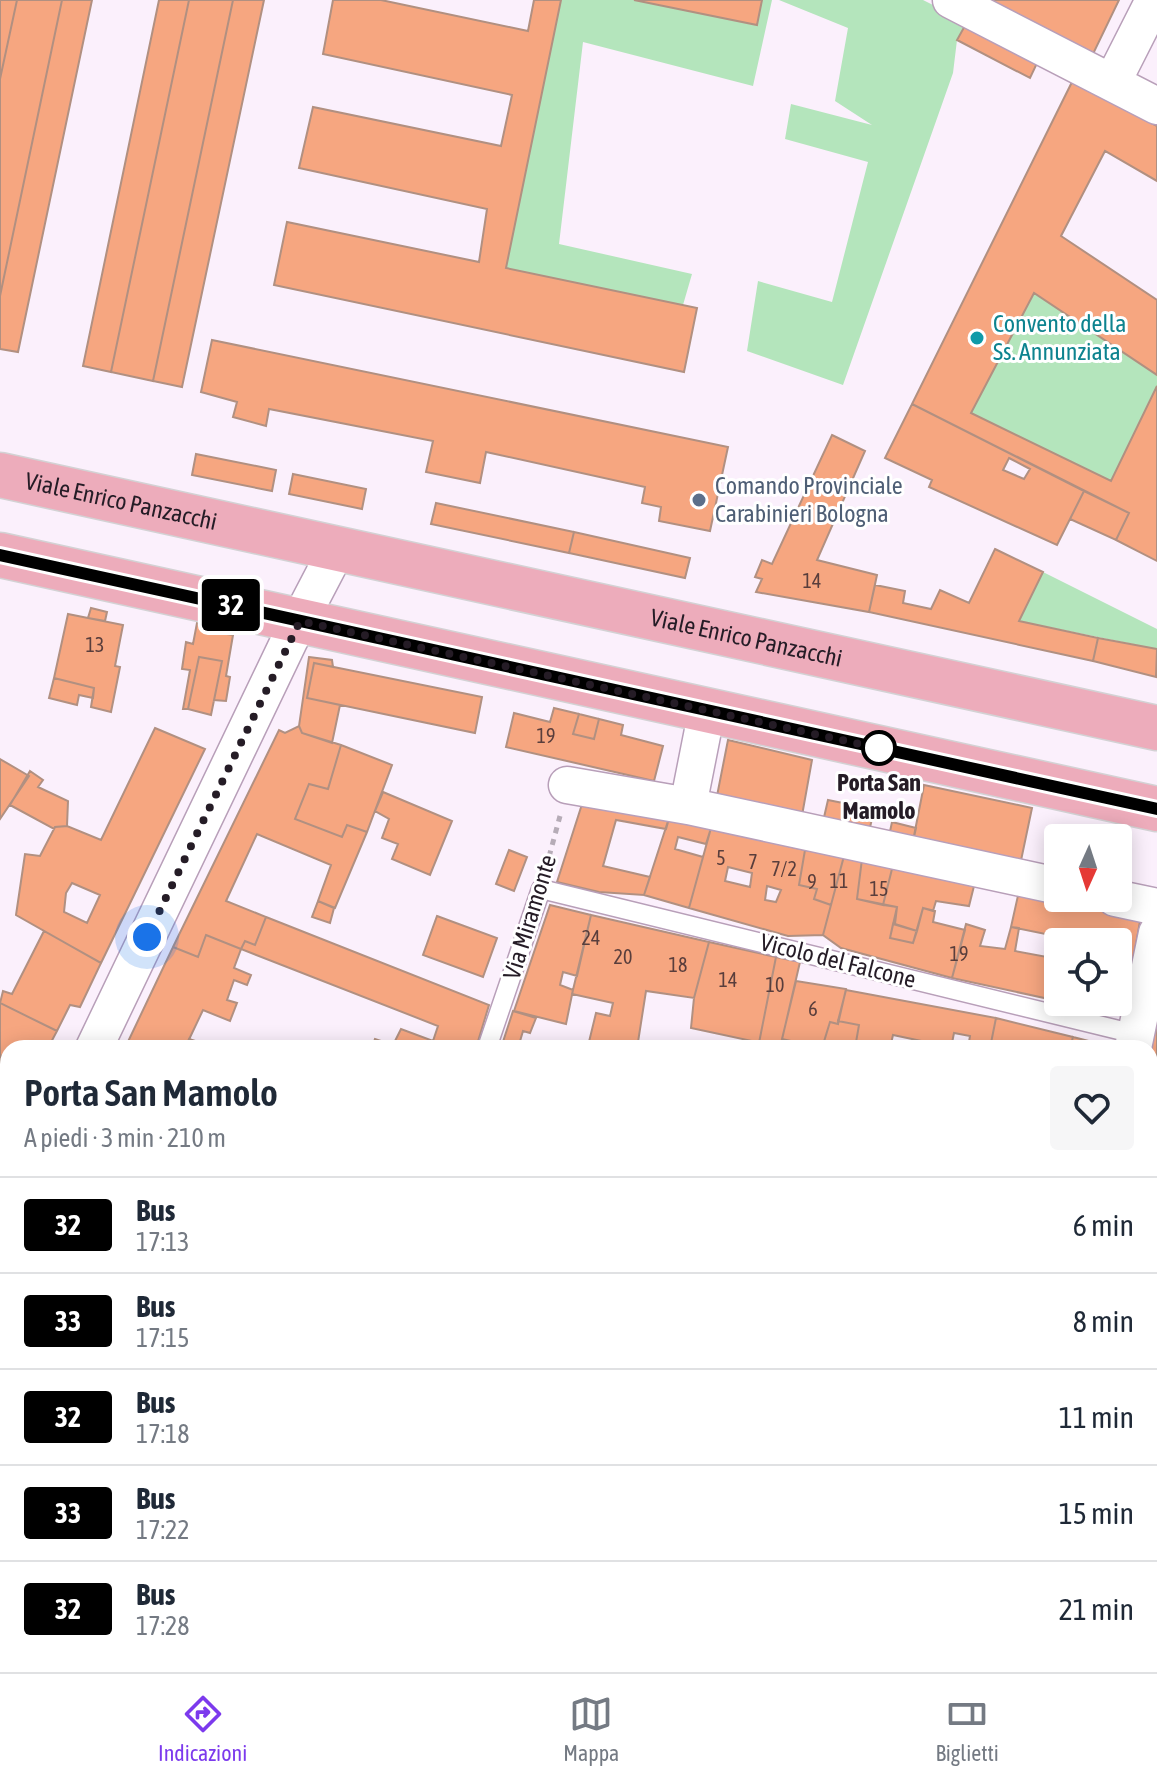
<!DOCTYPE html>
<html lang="it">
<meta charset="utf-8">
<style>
body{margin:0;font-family:"Asap Condensed",sans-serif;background:#f6f6f7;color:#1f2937;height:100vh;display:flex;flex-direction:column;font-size:30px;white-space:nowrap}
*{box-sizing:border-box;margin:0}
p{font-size:26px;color:#747a83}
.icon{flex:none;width:44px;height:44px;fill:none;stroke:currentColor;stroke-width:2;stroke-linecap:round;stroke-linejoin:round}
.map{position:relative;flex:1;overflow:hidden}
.details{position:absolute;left:0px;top:1040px;width:1158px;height:632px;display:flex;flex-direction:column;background:#fff;border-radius:24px 24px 0 0;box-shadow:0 4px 20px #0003}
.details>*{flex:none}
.badge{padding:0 16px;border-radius:6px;font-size:28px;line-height:52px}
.needle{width:52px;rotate:183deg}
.fabs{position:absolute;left:1044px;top:824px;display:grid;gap:16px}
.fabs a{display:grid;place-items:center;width:88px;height:88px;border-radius:8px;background:#fff;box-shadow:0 4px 20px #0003;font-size:40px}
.you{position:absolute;width:40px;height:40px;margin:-20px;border:6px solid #fff;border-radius:50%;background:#1a73e8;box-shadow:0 0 0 12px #1a73e833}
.map>.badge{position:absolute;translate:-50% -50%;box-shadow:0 0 0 4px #fff}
.round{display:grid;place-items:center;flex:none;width:84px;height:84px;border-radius:8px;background:#f6f6f7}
.overview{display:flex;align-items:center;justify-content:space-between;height:136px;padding:0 24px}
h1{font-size:38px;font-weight:600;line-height:60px}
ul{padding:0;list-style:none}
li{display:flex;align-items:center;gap:24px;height:96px;padding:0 24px;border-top:2px solid #e0e1e3}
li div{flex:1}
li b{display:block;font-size:30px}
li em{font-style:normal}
li .badge{min-width:88px;font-weight:700;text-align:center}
.tab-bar{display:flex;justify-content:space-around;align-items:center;height:112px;border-top:2px solid #e0e1e3;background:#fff;font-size:22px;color:#747a83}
.tab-bar a{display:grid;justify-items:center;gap:4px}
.tab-bar .on{color:#7c3aed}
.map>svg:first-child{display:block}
</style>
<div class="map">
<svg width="1157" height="1672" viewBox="0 0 1157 1672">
<rect width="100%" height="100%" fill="#fbf0fc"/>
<path fill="#b4e5bc" d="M561,0h73l122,25 6,-25h10l-19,86 -170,-44 -24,202 133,30 -9,31 -177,-37z
M779,0h144l44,22 -10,18 -4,33 -110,312 -96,-34 11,-70 74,21 36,-140 -83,-23 6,-35 81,21 -37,-24 13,-73z
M1034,293l123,82v11l-46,95 -140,-68z
M1043,572l114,57v20l-138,-28z"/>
<path fill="#f6a680" stroke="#b19081" stroke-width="2" fill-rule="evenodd" d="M0,0h17l-17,79z
M17,0h45l-62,296v-217z
M62,0h30l-74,352 -18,-3v-53z
M159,0h30l-78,372 -28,-6z
M189,0h44l-80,381 -42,-9z
M233,0h31l-82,387 -29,-6z
M333,0h48l147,31 6,-31h27l-55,268 191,40 -13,64 -410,-87 13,-63 192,40 8,-53 -188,-41 14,-61 188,39 11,-51 -189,-41z
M634,0h128l-5,25z
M985,0h134l-26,54z
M967,22l72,37 -9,19 -73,-38z
M1073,80l84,46v55l-52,-30 -44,85 96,64v75l-123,-82 -63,120 140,68 46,-95v175l-41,-21 13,-27 -217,-109z
M212,340l516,107 -18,84 -51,-10 2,-14 -19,-4 3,-16 -159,-35 -6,31 -54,-11 7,-31 -164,-32 -3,17 -33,-9 4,-15 -36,-10z
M912,404l172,87 -27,54 -128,-58 3,-7 -47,-22zM1009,458l21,11 -6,10 -21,-9z
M832,435l33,16 -48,109 60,15 -8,37 -113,-20 6,-13 -7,-2 7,-17 10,4z
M196,454l80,16 -4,21 -80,-16z
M293,474l73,15 -4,20 -73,-15z
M1084,491l45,22 -13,27 -46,-21z
M436,503l138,29 -5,21 -138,-29z
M574,532l116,26 -5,20 -116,-25z
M995,549l48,23 -24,49 79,17 -5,23 -224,-49 6,-27 30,6 -2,12 28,6 9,-19 29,13z
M91,608l16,4 -2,9 -17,-3z
M68,614l55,11 -8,41 5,1 -9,45 -20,-5 3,-19 -40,-10z
M197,623l17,3 -1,6 20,3 -7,41 4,1 -4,24 -12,-1 8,-39 -23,-4 -11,52h-5l7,-39 -8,-1 4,-27 7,2z
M1098,638l59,11 -1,28 -63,-16z
M199,657l23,4 -11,54 -23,-6z
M309,657l23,3 1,7 -19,-4 -7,35 33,7 -8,38 -30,-10 -3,-7z
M314,663l168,34 -7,36 -168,-35z
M54,678l40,10 -1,10 -14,-3 -2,10 -28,-7z
M554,708l25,6 -6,20 21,5 5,-20 24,6 -2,10 42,11 -9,35 -148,-34 8,-34 36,9z
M579,714l20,5 -5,20 -21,-5z
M299,726l3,7 39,12 -13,44 -19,-5 -14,35 47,18 5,-12 20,7 -32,76 -17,-7 13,-36 -74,-31 -31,67 40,16 -11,28 -10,-4 -4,8 -35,-14 -8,22 -25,-10 106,-217 6,3z
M155,728l50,21 -104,214 -85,-48 9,-61 15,2 15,-29 12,-1 34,14zM72,883l28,12 -13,28 -23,-11 2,-19z
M728,740l84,20 -11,61 -85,-20z
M341,745l51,20 -25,67 -20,-7 -5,12 -47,-18 14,-35 19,5z
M0,759l29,17 -29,43z
M30,771l13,9 -5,7 30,14 -1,25 -12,1 -1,2 -44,-24z
M924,785l108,23 -13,62 -107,-24z
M383,792l69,29 -22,54 -38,-16 6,-15 -16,-6 7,-19 -14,-8z
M828,800l20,4 -6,26 -20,-4z
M583,801l87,14 -4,14 -50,-9 -13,46 47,11 -6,18 -45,-3 -42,-10z
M848,804l26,6 -6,26 -26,-6z
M670,815l41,13 -5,16 -28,-7 -3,12 28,8 -14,51 -45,-13z
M892,822l24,6 -4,18 -24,-5z
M711,828l94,22 -6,35 18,4 -3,10 17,6 -8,30 -35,1 -99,-28zM728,867l24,6 -2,14 -25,-6zM767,886l14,4 -5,12 -11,-2z
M509,850l18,7 -13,34 -18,-7z
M805,850l39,6 -13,49 -17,-6 3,-10 -18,-4z
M844,856l18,3 -5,40 40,8 -7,31 23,5 10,-35 12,3 -2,11 32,8 -13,48 -111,-30 -18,-13z
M862,859l31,6 -10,40 -26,-6z
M893,865l82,17 -6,24 -33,-5 -3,10 -10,-3 -6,23 -22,-7 2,-17 -14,-2z
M1019,891l122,24 -9,54 -9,1 -3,20 -2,-48h-33l-74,-15z
M318,901l16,7 -4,15 -18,-6z
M550,905l41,10 -14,61 -14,-4 -3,13 13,5 -7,34 -52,-13z
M591,915l118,27 -15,56 -48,-7 -8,51 19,6 -69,-2 8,-33 14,3 3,-13 -41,-9z
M437,916l60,22 -14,39 -60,-22z
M266,917l223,88 -13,43 -104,-1 3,-8 18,6 8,-16 32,12 5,-15 -197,-77 4,-8 10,4z
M893,924l24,7 -4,12 -23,-5z
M966,924l19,6 -5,16 25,3 6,-22 8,1 -4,23 43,8v42l-106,-23z
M44,931l57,32 -21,44 -10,-2 -13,26 -57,-28 3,-12 9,3z
M206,935l35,14 -7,19 17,7 -4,10 -13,-5 -7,20 10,3 -7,18 -27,-11 -18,38h-60l48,-101 25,10z
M709,942l67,15 -18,91h-7l1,-7 -61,-13 3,-30z
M776,957l24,5 -20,86h-22z
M1132,969l-7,47 -63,-14h56l5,-32z
M796,981l50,8 -8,35 -8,-2 -8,26 -40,-9z
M1157,989v112l-7,-1v-52z
M846,990l150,28 -6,30h-22l2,-12 -16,-3 -3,15h-21l1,-5 -38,-8 -3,13h-35l4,-23 -21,-4z
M0,1003l57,28 -9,17h-40v11l-8,-4z
M513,1011l23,7 -6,15 -7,-2 -5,17h-17z
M996,1018l77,19 -3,11h-80z
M838,1021l21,4 -4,23h-33l8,-26 8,2z
M1073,1037l43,11h-46z
M189,1039l28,9h-32z
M0,1055l8,4v75l-5,-2 -3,9z
M1150,1100l7,1v183l-5,30 5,1v56l-7,-1z
M3,1132l5,2v67l-8,-2v-58z
M0,1199l8,2v38l-7,-3 5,-20 -6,-2z
M1,1236l7,3 -1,108 -7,-3z
M0,1288l8,3 -8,21z
M1150,1370l7,1v42l-5,-2 -2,7z
M0,1394l8,3v42l-4,9 -4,-2z
M1157,1430v120l-7,22v-136l4,1z
M8,1439v62l-8,-3v-38z
M0,1498l8,3v112l-8,-3z
M0,1610l8,3v51h28l-3,6 6,2h-39z
M36,1664h59l23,8h-79l-6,-2z
M175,1664h84l-3,8h-84z
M278,1664h45l-3,8h-45z
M342,1664h101l4,1 -2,7h-106z
M471,1664h46l-4,8h-20z
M517,1664h139l-3,8h-140z
M656,1664h31l19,8h-53z
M818,1664h81l15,8h-77z
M929,1664h82l-2,8h-40l-12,-4 -1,4h-30z
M1026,1664h77l-1,3 19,5h-97z"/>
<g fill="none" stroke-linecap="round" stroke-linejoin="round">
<g stroke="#b89fb9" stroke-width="21">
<path id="service" d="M487,1048l54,-159 594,145"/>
</g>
<g stroke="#b89fb9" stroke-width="29">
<path id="pedestrian" d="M267,1672l2,-8"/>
</g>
<g stroke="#b89fb9" stroke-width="39">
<path id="minor" d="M951,0l206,106
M1113,81l41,-81
M707,710l-19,96 370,80
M567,785l121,21
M1115,898l42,9
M94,1048l195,-407 48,-92
M1133,1048l24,-115
M0,1370l8,3
M750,1664l20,8
M1018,1672l2,-8"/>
</g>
<g stroke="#d3d2d4" stroke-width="47">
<g id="primary">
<path id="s1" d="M0,475l1157,253"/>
<path d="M0,555l1157,254"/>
</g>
</g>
<path stroke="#b6acb7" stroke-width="5" stroke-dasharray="6 6" stroke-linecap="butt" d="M546,868l14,-52
M663,1664l20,8
M840,1664l19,8"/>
<use href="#service" stroke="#fff" stroke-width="18"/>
<use href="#pedestrian" stroke="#fff" stroke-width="26"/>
<use href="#minor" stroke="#fff" stroke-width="36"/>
<use href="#primary" stroke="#edacbb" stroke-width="44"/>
</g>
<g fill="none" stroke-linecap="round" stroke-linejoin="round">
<g stroke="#fff" stroke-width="18">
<path id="line" d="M0,555l1157,254"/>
</g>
<use href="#line" stroke="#000" stroke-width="12"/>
<path stroke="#251c26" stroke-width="8" stroke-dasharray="0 14.4" d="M147,937l153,-316 587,129 -8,-2"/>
</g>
<circle fill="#0f9aa8" stroke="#fff" stroke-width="3" cx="977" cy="338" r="8"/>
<circle fill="#5c6f8a" stroke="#fff" stroke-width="3" cx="699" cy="500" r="8"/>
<circle fill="#fff" stroke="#000" stroke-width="4" cx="879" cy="748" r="16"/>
<g text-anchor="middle" stroke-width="6" stroke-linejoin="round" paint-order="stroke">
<g font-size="20" fill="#593e3c">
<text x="812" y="588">14</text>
<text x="95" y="652">13</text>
<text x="546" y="743">19</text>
<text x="721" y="865">5</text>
<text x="753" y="869">7</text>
<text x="784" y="876">7/2</text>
<text x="839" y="888">11</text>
<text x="812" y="889">9</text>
<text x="879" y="896">15</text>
<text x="591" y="945">24</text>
<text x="959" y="961">19</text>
<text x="623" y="964">20</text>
<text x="678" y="972">18</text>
<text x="728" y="987">14</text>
<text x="775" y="992">10</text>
<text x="813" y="1016">6</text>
</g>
<g font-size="24" fill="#0d838f" stroke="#fff" text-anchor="start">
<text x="993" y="332">Convento della<tspan x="993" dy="28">Ss. Annunziata</tspan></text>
</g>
<g font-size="24" fill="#4e5e75" stroke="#fff" text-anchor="start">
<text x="715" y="494">Comando Provinciale<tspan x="715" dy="28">Carabinieri Bologna</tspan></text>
</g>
<g font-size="24" fill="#251c26" stroke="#fff">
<text dy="8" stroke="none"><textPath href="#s1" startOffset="124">Viale Enrico Panzacchi</textPath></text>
<text dy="8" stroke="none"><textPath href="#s1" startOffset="764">Viale Enrico Panzacchi</textPath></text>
<text transform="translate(530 917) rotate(-73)" y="8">Via Miramonte</text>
<text transform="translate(838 961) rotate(14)" y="8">Vicolo del Falcone</text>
</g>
<g font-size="24" font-weight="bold" fill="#251c26" stroke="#fff">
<text x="879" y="791">Porta San<tspan x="879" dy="28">Mamolo</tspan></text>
</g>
</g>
</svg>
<div class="fabs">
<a><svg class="needle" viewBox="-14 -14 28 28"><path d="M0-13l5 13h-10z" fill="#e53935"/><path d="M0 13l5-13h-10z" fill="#747a83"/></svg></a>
<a><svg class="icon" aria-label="locate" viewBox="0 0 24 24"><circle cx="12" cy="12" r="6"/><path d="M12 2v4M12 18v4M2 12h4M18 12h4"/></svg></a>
</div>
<div class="you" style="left:147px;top:937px"></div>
<b class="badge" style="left:231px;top:605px;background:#000;color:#fff">32</b>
<section class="details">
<div class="overview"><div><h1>Porta San Mamolo</h1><p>A piedi · 3 min · 210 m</p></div><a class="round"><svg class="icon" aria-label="heart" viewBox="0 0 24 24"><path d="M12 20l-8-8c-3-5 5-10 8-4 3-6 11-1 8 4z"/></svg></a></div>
<ul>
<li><span class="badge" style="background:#000;color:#fff">32</span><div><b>Bus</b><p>17:13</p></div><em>6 min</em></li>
<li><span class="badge" style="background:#000;color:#fff">33</span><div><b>Bus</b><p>17:15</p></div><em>8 min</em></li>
<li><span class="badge" style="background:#000;color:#fff">32</span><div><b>Bus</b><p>17:18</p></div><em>11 min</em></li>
<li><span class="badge" style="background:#000;color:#fff">33</span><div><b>Bus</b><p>17:22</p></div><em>15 min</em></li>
<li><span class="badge" style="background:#000;color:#fff">32</span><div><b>Bus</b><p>17:28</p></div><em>21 min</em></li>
</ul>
</section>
</div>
<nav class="tab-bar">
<a class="on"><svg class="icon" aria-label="directions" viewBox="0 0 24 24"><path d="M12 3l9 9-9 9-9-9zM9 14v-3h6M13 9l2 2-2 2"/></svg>Indicazioni</a>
<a><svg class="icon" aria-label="map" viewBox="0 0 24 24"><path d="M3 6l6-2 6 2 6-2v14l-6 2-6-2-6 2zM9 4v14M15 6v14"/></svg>Mappa</a>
<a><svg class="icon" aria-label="tickets" viewBox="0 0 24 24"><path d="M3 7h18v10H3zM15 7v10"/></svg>Biglietti</a>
</nav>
